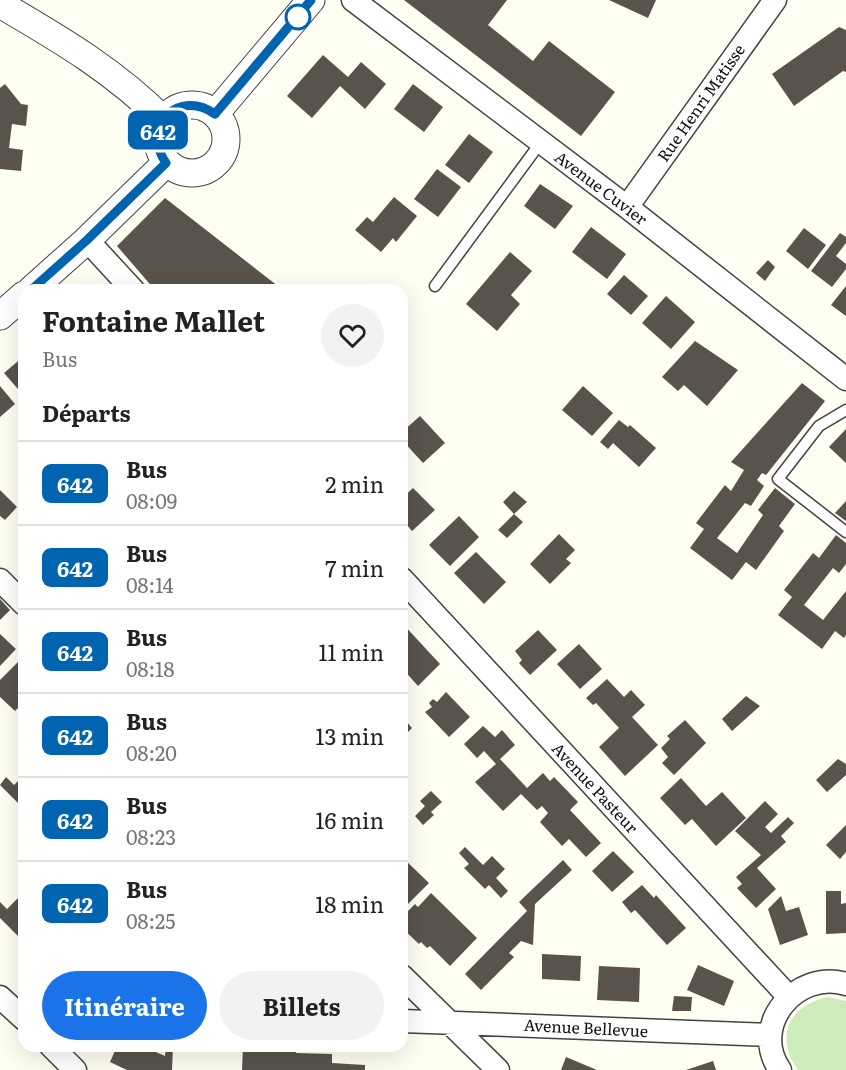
<!DOCTYPE html>
<html lang="fr">
<meta charset="utf-8">
<style>
body{margin:0;font-family:Literata,serif;background:#f2f2f2;color:#222;height:100vh;display:flex;flex-direction:column;font-size:22px;white-space:nowrap}
*{box-sizing:border-box;margin:0}
p{font-size:20px;color:#767676}
.icon{flex:none;width:33px;height:33px;fill:none;stroke:currentColor;stroke-width:2;stroke-linecap:round;stroke-linejoin:round}
.map{position:relative;flex:1;overflow:hidden}
.sheet{position:absolute;left:18px;top:284px;width:390px;height:768px;display:flex;flex-direction:column;background:#fff;border-radius:18px;box-shadow:0 6px 24px #0002}
.sheet>*{flex:none}
.badge{padding:0 12px;border-radius:9px;font-size:21px;line-height:39px}
.map>.badge{position:absolute;translate:-50% -50%;box-shadow:0 0 0 3px #fff}
h2{padding:0 24px;font-size:22px;line-height:54px}
.round{display:grid;place-items:center;flex:none;width:63px;height:63px;border-radius:32px;background:#f2f2f2}
.summary{display:flex;align-items:center;justify-content:space-between;height:102px;padding:0 24px}
h1{font-size:28px;font-weight:700;line-height:45px}
.button{display:flex;gap:12px;margin-top:auto;padding:12px 24px}
.button a{flex:1;height:69px;border-radius:36px;background:#1a73e8;color:#fff;font-size:24px;font-weight:700;line-height:69px;text-align:center}
.button a+a{background:#f2f2f2;color:#222}
ul{padding:0;list-style:none}
li{display:flex;align-items:center;gap:18px;height:84px;padding:0 24px;border-top:2px solid #e0e0e0}
li div{flex:1}
li b{display:block;font-size:22px}
li em{font-style:normal}
li .badge{min-width:66px;font-weight:700;text-align:center}
.map>svg:first-child{display:block}
</style>
<div class="map">
<svg width="846" height="1070" viewBox="0 0 846 1070">
<rect width="100%" height="100%" fill="#fffef3"/>
<path fill="#ceecbb" d="M828,997l18,4v69h-48c-24,-33 -9,-65 30,-73z"/>
<path fill="#59534c" d="M404,0h103l-19,25 45,36 16,-20 66,51 -34,44z
M609,0h47l-8,18z
M839,27l7,3v42l-3,-1 -49,35 -22,-32z
M323,55l25,22 13,-15 25,22 -21,25 -25,-23 -28,32 -25,-22z
M5,84l16,20 7,1 -2,21 -14,-2 -3,24 14,2 -2,21 -21,-2v-81z
M413,84l30,23 -19,25 -30,-23z
M469,134l24,18 -24,31 -24,-18z
M437,169l24,18 -23,30 -24,-18z
M540,184l33,22 -18,23 -31,-23z
M394,197l23,19 -21,26 -3,-4 -12,14 -26,-22 12,-13 6,5z
M165,198l118,92h-128l-38,-44z
M591,227l35,27 -19,25 -35,-27z
M804,228l22,17 -18,24 -22,-18z
M840,233l6,4v6l-10,13 10,8v5l-14,18 -21,-16z
M510,252l22,19 -21,24 9,9 -23,27 -31,-27z
M768,260l7,7 -10,14 -9,-8z
M624,275l24,21 -17,19 -24,-21z
M846,286v30l-15,-11z
M666,296l29,26 -24,27 -29,-26z
M695,341l43,29 -31,36 -23,-21 -6,6 -16,-14z
M24,356v40l-20,-23z
M802,383l23,18 -59,74 -4,-2 -5,7 7,6 -13,20 -6,-3 -28,35 20,15 26,-38 -5,-5 17,-22 20,16 -16,22 5,5 -28,39 -10,-8 -14,18 -42,-32 14,-19 -8,-6 29,-38 6,6 13,-21 -13,-8z
M0,386l15,18 -15,13z
M583,386l30,27 -21,23 -30,-26z
M420,416l25,27 -22,20 -21,-23v-8z
M619,420l9,7 2,-2 26,23 -17,19 -26,-24 -5,6 -8,-7z
M846,429v34l-17,-16z
M413,488l22,22 -23,21 -10,-12v-21z
M0,490l17,17 -12,13 -5,-4z
M514,491l13,11 -13,12 -11,-12z
M846,501v20l-11,-8z
M514,514l9,8 -16,16 -9,-8z
M459,516l20,21 -29,29 -21,-21z
M559,534l16,16 -9,9 5,4 -21,21 -20,-20z
M836,535l10,8v21l-7,9 -6,-5 -29,37 19,15 23,-29v44l-2,3 -9,-7 -13,18 -44,-34 14,-18 -8,-7 29,-37 6,5z
M476,552l30,30 -22,22 -30,-31z
M0,599l10,11 -10,10z
M402,623l38,41 -22,22 -16,-18z
M538,630l19,20 -27,25 -11,-12 3,-3 -7,-9z
M0,634l16,15 -16,17z
M579,644l23,25 -22,20 -23,-25z
M24,656v46l-9,9 -15,-14v-17z
M607,679l17,18 7,-7 14,15 -13,12 26,28 -33,31 -26,-29 20,-19 -23,-25 -3,2 -7,-7z
M446,692l24,25 -21,20 -24,-25 7,-5 -3,-4 4,-4 4,3z
M746,696l14,10 -28,25 -10,-12z
M405,720l7,8 -10,10v-15z
M685,720l21,23 -32,32 -12,-12 6,-6 -7,-9 9,-9 -3,-3z
M483,726l12,11 7,-7 13,15 -15,14 27,29 16,-15 7,8 4,-4 24,25 -8,8 31,33 -15,14 -17,-18 -7,7 -22,-24 8,-9 -6,-7 -5,4 -16,-16 -18,17 -28,-29 21,-18 -12,-13 -7,7 -13,-14z
M838,759l8,5v11l-19,17 -11,-12z
M24,775v34l-24,-24 6,-8 8,8z
M681,778l25,28 16,-14 24,26 -30,28 -24,-27 -7,6 -25,-27z
M431,791l11,11 -11,10 3,3 -11,10 -8,-9 10,-10 -5,-5z
M765,801l13,13 -13,13 6,6 17,-16 6,6 -13,13 5,6 -29,26 19,21 -20,19 -19,-20 5,-4 -6,-7 25,-22 -26,-24z
M846,825v27l-6,7 -14,-14z
M465,847l18,18 9,-9 13,13 -9,9 12,13 -7,7 -12,-13 -4,4 -21,-21 5,-4 -10,-11z
M613,851l21,21 -22,20 -20,-21z
M403,858l26,25 -27,27v-51z
M563,860l9,10 -37,34 -2,41 -12,-4 -12,12 5,4 -33,33 -16,-16 62,-63 -8,-9z
M642,885l12,13 2,-3 30,33 -19,17 -32,-35 -4,3 -9,-11z
M826,891h15v13l5,-1v30l-20,1z
M431,893l46,45 -27,28 -20,-20 -3,2 -6,-6 -2,2 -17,-16v-11l13,-13 3,3z
M22,894l2,2 -2,44 -22,-22v-16l7,7z
M781,896l5,15 13,-4 9,28 -28,10 -12,-36z
M542,954l39,2 -1,25 -38,-2z
M698,965l36,16 -10,25 -37,-16z
M599,966l41,2 -1,34 -42,-2z
M674,996l18,1 -1,14h-19z
M117,1046h25l23,10 1,-10h7l-1,24h-45l-17,-8z
M243,1046h53v7l36,1v9l33,2v5h-123z
M566,1057l31,13h-36z
M713,1061l3,9h-30z"/>
<g fill="none" stroke-linecap="round" stroke-linejoin="round">
<g stroke="#434343" stroke-width="13">
<path id="service" d="M435,286l106,-144
M846,410l-27,16 -41,53 68,53"/>
</g>
<g stroke="#434343" stroke-width="25">
<path id="minor" d="M353,0l274,207 219,172
M627,207l148,-207
M87,240l46,50
M402,579l386,417
M0,580l24,24
M402,976l96,94
M0,997l24,22
M402,1021l368,14
M51,1046l24,24
M780,1070c-31,-45 17,-101 66,-86"/>
</g>
<g stroke="#434343" stroke-width="29">
<path id="tertiary" d="M0,4c58,34 115,67 163,116
M158 139a34 34 0 1 1 68 0a34 34 0 1 1-68 0Z
M215,114l96,-114
M31,290l56,-50 79,-77
M0,316l24,-21"/>
</g>
<use href="#service" stroke="#fff" stroke-width="10"/>
<use href="#minor" stroke="#fff" stroke-width="22"/>
<use href="#tertiary" stroke="#fff" stroke-width="27"/>
</g>
<g fill="none" stroke-linecap="round" stroke-linejoin="round">
<g stroke="#fff" stroke-width="14">
<path id="line" d="M31,290l56,-50 79,-77c-26,-37 13,-75 49,-49l96,-114"/>
</g>
<use href="#line" stroke="#0064b0" stroke-width="9"/>
</g>
<circle fill="#fff" stroke="#0064b0" stroke-width="3" cx="298" cy="17" r="12"/>
<g text-anchor="middle" stroke-width="6" stroke-linejoin="round" paint-order="stroke">
<g font-size="16" fill="#101010" stroke="#fff">
<text transform="translate(701 103) rotate(-55)" y="6">Rue Henri Matisse</text>
<text transform="translate(601 188) rotate(37)" y="6">Avenue Cuvier</text>
<text transform="translate(595 788) rotate(47)" y="6">Avenue Pasteur</text>
<text transform="translate(586 1028) rotate(3)" y="6">Avenue Bellevue</text>
</g>
</g>
</svg>
<b class="badge" style="left:158px;top:130px;background:#0064b0;color:#fff">642</b>
<section class="sheet">
<div class="summary"><div><h1>Fontaine Mallet</h1><p>Bus</p></div><a class="round"><svg class="icon" aria-label="heart" viewBox="0 0 24 24"><path d="M12 20l-8-8c-3-5 5-10 8-4 3-6 11-1 8 4z"/></svg></a></div>
<h2>Départs</h2>
<ul>
<li><span class="badge" style="background:#0064b0;color:#fff">642</span><div><b>Bus</b><p>08:09</p></div><em>2 min</em></li>
<li><span class="badge" style="background:#0064b0;color:#fff">642</span><div><b>Bus</b><p>08:14</p></div><em>7 min</em></li>
<li><span class="badge" style="background:#0064b0;color:#fff">642</span><div><b>Bus</b><p>08:18</p></div><em>11 min</em></li>
<li><span class="badge" style="background:#0064b0;color:#fff">642</span><div><b>Bus</b><p>08:20</p></div><em>13 min</em></li>
<li><span class="badge" style="background:#0064b0;color:#fff">642</span><div><b>Bus</b><p>08:23</p></div><em>16 min</em></li>
<li><span class="badge" style="background:#0064b0;color:#fff">642</span><div><b>Bus</b><p>08:25</p></div><em>18 min</em></li>
</ul>
<div class="button"><a>Itinéraire</a><a>Billets</a></div>
</section>
</div>
